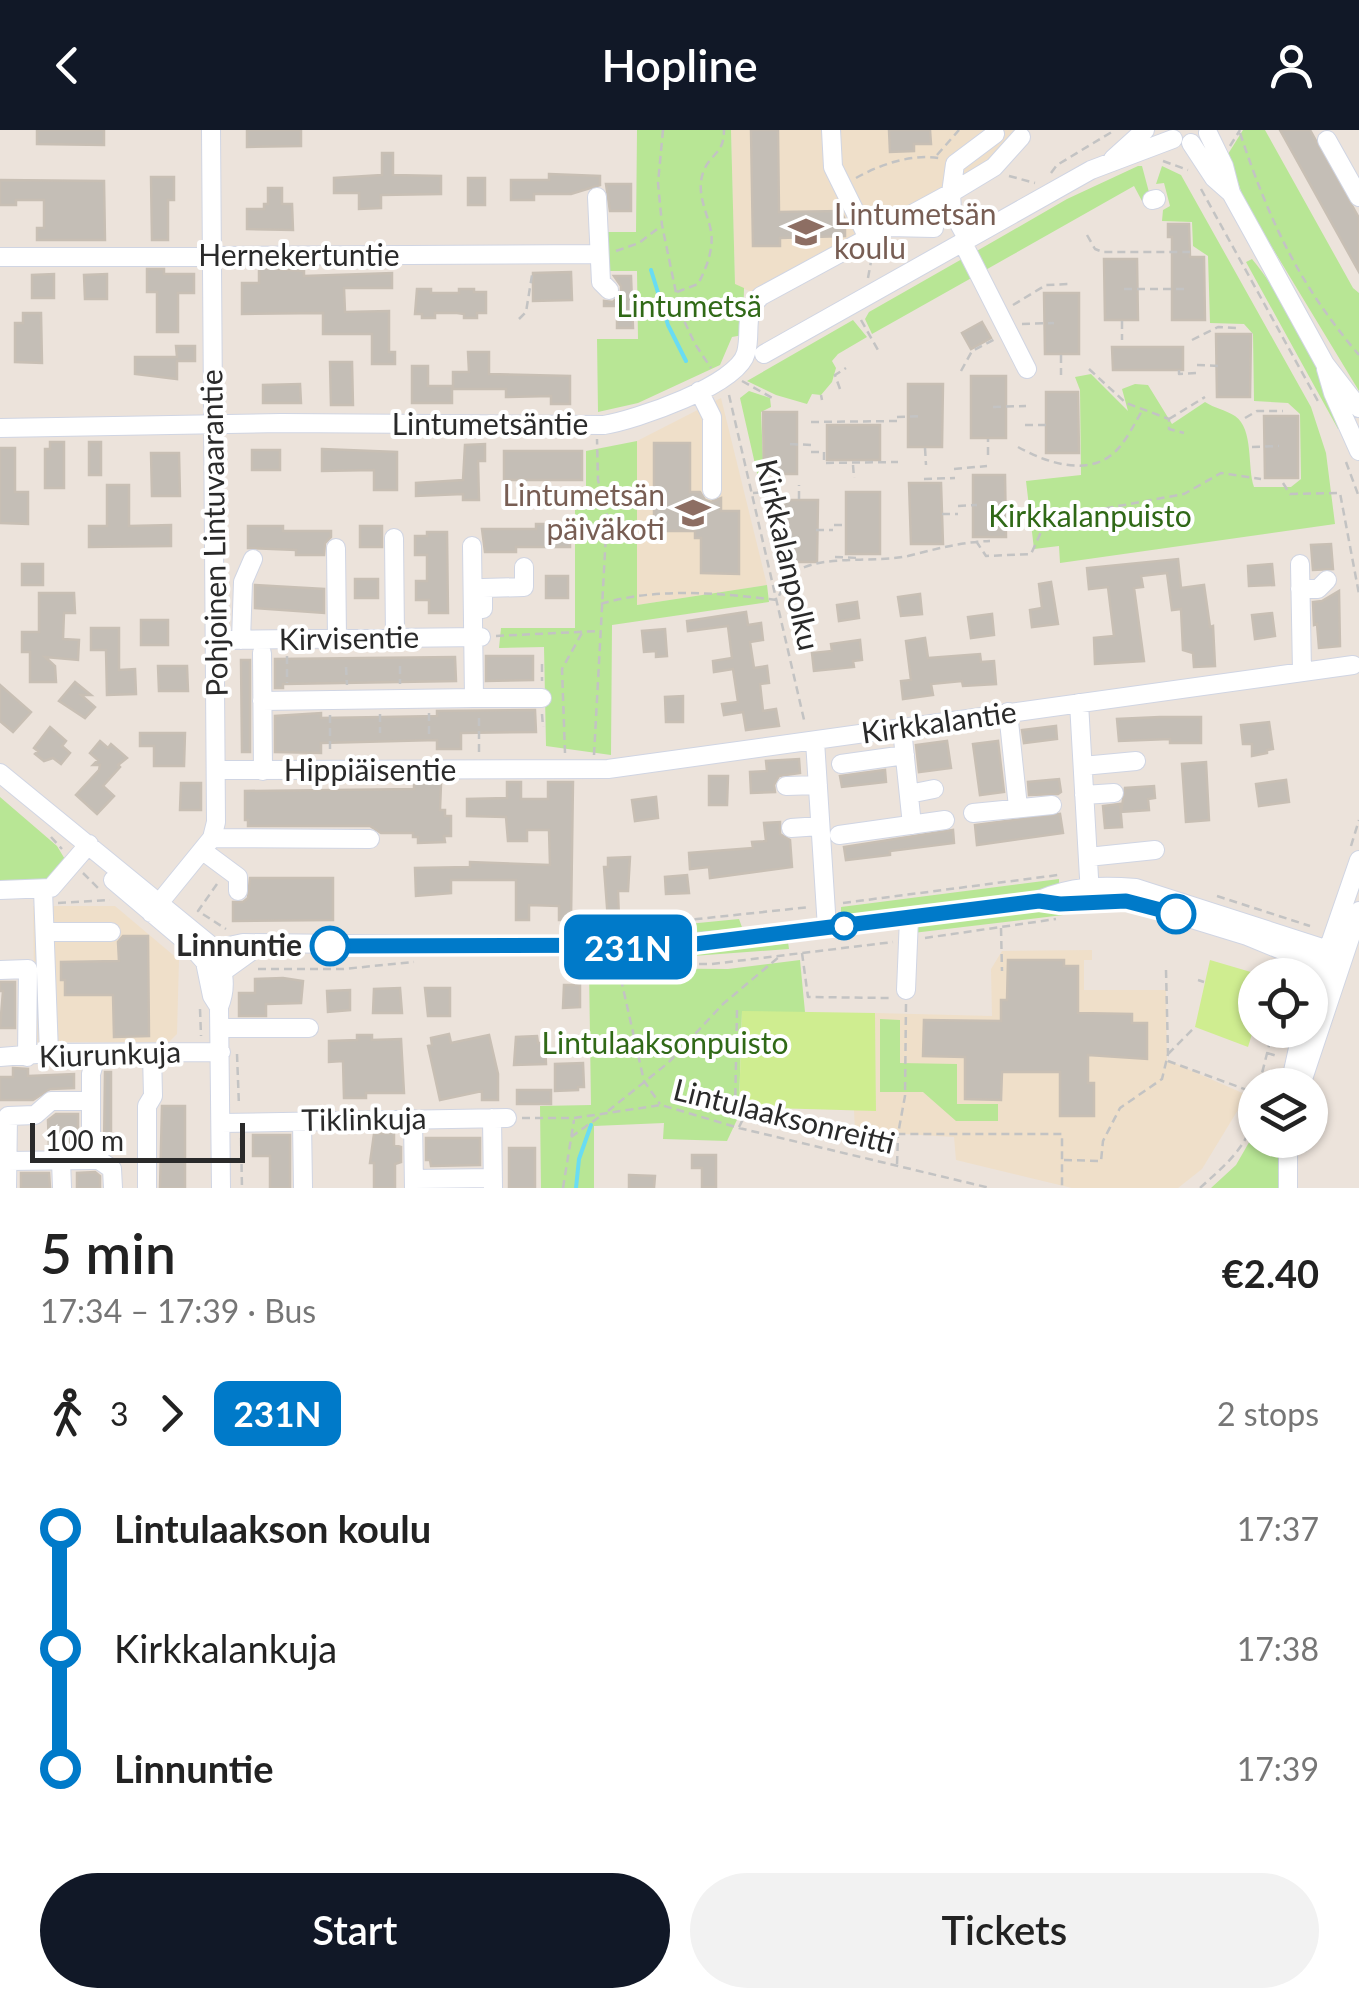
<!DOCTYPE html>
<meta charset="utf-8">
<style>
body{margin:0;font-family:Lato,sans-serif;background:#f2f2f2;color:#222;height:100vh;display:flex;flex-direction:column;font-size:38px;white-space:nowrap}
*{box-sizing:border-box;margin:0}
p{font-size:32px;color:#767676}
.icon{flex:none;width:55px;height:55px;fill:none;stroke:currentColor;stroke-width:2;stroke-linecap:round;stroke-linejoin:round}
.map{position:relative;height:1058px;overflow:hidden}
.panel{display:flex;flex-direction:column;background:#fff;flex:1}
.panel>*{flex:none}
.badge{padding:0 20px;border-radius:15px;font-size:35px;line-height:65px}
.buttons{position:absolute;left:1238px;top:828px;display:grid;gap:20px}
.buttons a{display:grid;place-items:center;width:90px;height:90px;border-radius:50%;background:#fff;box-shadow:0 2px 8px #0004;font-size:50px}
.scale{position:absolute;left:30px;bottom:25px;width:215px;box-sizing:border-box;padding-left:10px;border:5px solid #2a2a2a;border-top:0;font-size:28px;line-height:35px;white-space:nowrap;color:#2a2a2a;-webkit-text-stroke:8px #fff;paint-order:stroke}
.map>.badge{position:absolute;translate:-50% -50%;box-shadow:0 0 0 5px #fff}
.legs{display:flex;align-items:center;gap:15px;height:110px;padding:0 40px;font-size:32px}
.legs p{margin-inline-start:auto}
.summary{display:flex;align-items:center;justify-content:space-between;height:170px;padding:0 40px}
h1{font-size:55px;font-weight:600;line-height:75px}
.primary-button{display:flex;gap:20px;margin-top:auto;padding:20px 40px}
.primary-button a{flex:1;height:115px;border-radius:60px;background:#111827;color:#fff;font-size:40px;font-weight:600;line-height:115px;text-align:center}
.primary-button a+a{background:#f2f2f2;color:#222}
ul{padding:0 40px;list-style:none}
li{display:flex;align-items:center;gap:35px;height:120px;font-size:38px}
li i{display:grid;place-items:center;width:15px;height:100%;margin:0 12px;background:currentColor}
li i::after{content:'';width:25px;height:25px;margin:-12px;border:8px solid;border-radius:50%;background:#fff}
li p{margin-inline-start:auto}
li:first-child i{background:linear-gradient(#0000 50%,currentColor 0)}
li:last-child i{background:linear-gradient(currentColor 50%,#0000 0)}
header{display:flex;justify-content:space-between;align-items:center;height:130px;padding:0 40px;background:#111827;color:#fff;font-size:45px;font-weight:600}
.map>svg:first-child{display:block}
</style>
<header><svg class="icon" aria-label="back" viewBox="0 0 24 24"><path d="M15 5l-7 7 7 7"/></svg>Hopline<svg class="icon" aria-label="person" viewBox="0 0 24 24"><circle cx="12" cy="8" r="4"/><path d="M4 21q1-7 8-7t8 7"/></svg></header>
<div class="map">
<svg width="1359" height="1058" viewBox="0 0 1359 1058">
<rect width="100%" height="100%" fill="#ece3db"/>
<path fill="#efdfc9" d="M731,0h285l5,7 -27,30 -233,129 -26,-11z
M721,268l46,187 -130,20v-164z
M33,776h82l64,54 -2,74 -8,8h-134z
M1092,820v10h-8v30h82l1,70 80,35 -45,74 -24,19h-106l-116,-28 -2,-23 -99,-6 -1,-21 22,1 -1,-98 117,3 -1,-47 11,-18z"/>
<path fill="#b8e695" d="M637,0h94l4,154 9,4 -1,47 -11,2 -12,28 -82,38 -40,9 -1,-73h41l-1,-68h-29v-39h28z
M1243,0h22l88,158 6,5v98l-92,-152 -25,-45 -14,-40z
M1138,36h4l8,30 -8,5 -8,-15 -152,86 -7,-20 92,-53z
M1162,36l19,9 130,232 15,46 9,71 -275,39 -1,-17 -25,3 -8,-68 55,-6 -1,-85 -5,-13 16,-3 37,37 -6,-22 13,-5 13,1 24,39 33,-22c9,6 21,8 30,14 19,13 12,51 19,71h37l10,-8 -1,-65 -12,-11 -34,-2 -1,-67 -9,-10 -34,-1 -2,-67 -15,-10 -1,-24 -30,-1 1,-11 7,-4 -6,-23 -8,1z
M962,129l13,17 -103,58 -7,-15 4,-7z
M1252,129c40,49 67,110 91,168l-5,2 -92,-167z
M853,190l14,17 -29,17 -6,7 4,7 -4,14 -11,13 -9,-1 -5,10 -31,-9 -29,-14z
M749,261l21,7 1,9 -10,5 3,71 -4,3 -20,-88z
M637,311v164l130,-20 2,17 -157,23 -1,130 -65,-9 -2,-99 -45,1 2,-20h74v-118l11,-1v-58z
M0,667l57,49 9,15 -20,20 -46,1z
M1059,749v7l-32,7 -186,23v-9z
M1063,778v7l-150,18 5,-9z
M739,789l4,11 -98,8 2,-10z
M788,812l1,7 -110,8v-4z
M800,830l5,52h-63l-3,94 4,1 -16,34 -64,-2 1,-16 -70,3v62h-53l-1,-82 51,-1 -2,-137 139,1z
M880,889l20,1v43l57,1v40h41v17h-42l-33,-29h-43z
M1255,1002v8h23v48h-67l25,-23z"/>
<path fill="#cfed90" d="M1210,830l51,15h-6v49l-7,23 -53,-20z
M742,881l133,2 1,98 -137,-4z"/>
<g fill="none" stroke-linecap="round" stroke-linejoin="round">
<path stroke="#69dcf3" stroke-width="4" d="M651,140l17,55 18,36
M576,1058l3,-29 12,-34"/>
</g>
<path fill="#c4beb6" stroke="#c8bfb4" stroke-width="2.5" d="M37,0h67v15l-67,-1z
M247,0h54v16l-54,1z
M751,0h27l1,82 62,-1 4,9v16l-65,2v8h-27z
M889,0h41l1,14h-17v7l-24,1z
M1280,0h30l49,88v54z
M382,23h11v22l48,1v18l-60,1v13l-22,1v-16h-25v-15l48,-3z
M549,44l51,2v9l-29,9h-37v6h-23v-20h38z
M151,47h23v23h-6v40h-16z
M468,48h17v27h-17z
M0,50l104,1 1,59h-68v-12h7v-28h-28v5h-16z
M606,54h25v27h-21z
M268,58h14v16h10l1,26 -46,-1v-20h17v-5h4z
M1168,94h21l1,33h14l1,63h-33v-83h-4z
M1104,129h33l1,61h-33z
M259,138l45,3v5l88,-3v15h-48l1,24 44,-1v41h6v12h-23v-30h-49v-21l-81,1v-31h17z
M147,139h17v5h30v19h-16v39h-21v-40h-10z
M571,142l1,28 -39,1v-28z
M54,144v24h-22v-23z
M107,144v25h-22l-1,-24z
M614,146h17l2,52h-16v-22h-13v-5l9,1 8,-8v-8z
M417,159h14v4h28v-4h15v3h12v21h-9v5h-13v-4l-7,-1h-22v5h-13v-4h-7z
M1044,163h35v61h-34z
M23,183h18l1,50 -27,-1v-39h8z
M982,192l9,16 -20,11 -9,-16z
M1216,204h35l-1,63h-33z
M176,216h19v15h-18v18l-42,-5v-17h42z
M1112,217h71v23h-70z
M468,222h21v22l81,2v28h-19v-8l-45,1v-8h-53v-17h16z
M330,232h22l1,43h-22z
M412,236h16v20h24v17h-40z
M971,246h35v62h-35z
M300,254l1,19h-38v-18z
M908,254h35l-1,63h-34z
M1046,262h32l1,61h-33z
M763,282h34v62h-33z
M1264,286h34v62h-33z
M827,295h53v35h-53z
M50,312h14v46h-19v-39h5z
M89,312h12v33h-12z
M654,313h36v49h10l5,8 6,2 10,-4v13h18v63l-38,-1v-35h-6v-7h-41z
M485,314v17h-7l1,39h-16v-6l-47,2v-13l47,-3 2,-35z
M0,318h15v44h13v32l-28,-1z
M322,319l75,3v38h-23v-20l-52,1z
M252,320h28v20h-28z
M504,321h78v29h-78z
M151,323h28l1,43h-28z
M973,345h32l1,62h-33z
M909,353h32l2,61h-32z
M107,355h22v41l42,-1v21l-82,1v-21h18z
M846,362h34v62h-34z
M784,370h34l-1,62h-33z
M536,394h34v23h-54v5h-31l-3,-23h54z
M248,396h35v5h48v6l-6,6 -1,12h-28v-5l-48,-2z
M360,396h22v21h-22z
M427,402h20l1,81h-19v-13h-13v-19h11v-26h-12v-19h12z
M1331,414l2,25 -20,1 -2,-25z
M1178,429l3,29 23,-3 6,42 3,-1 2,40 -21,1 -1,-14 -10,-3 -2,-41 -9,1 -5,-37 -26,3 2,11 -9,1 10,73 -49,3 -1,-26 20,-2 -6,-49 -19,2 -2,-21z
M22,434h21v21h-21z
M1272,434l2,21 -25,1 -1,-20z
M546,446h22v22h-22z
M355,449h23v19h-23z
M1051,452l7,42 -26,3 -2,-17 12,-2 -3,-24z
M255,455l69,4v24l-69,-5z
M1339,461l1,55 -21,2 -2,-24 -3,1 -1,-23 9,-1z
M39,463h35l1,20h-11l-1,26 16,1 -1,20 -33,-3 10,9 1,16h-26v-30h-8v-20h17z
M920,464l2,20 -21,2 -3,-19z
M857,472l2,16 -20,3 -2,-16z
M746,482l2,13 13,-2 2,17 -13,2 4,26 13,-2 2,17 -9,1 3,27 13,-2 3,17 -33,4 -3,-18 -19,3 -2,-11 16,-2 -5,-33 -19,3 -1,-11 19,-3 -4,-32 -40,5 -1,-10z
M1272,483l3,23 -20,3 -3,-24z
M992,484l2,21 -23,3 -3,-21z
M141,490h27v25h-27z
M91,498h28v42l16,-1 1,25 -29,1 -1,-45h-15z
M665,499l2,27 -11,1v-6l-12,1 -2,-21z
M925,508l3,20 52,-4 1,8 13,-1 2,23 -33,2 -1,-5 -31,3 2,11 -30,4 -2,-18 10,-1 -5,-39z
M860,510l2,20 -9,1 1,6 -40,4 -2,-18 20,-2 -1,-7z
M486,526h47v24l-47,1z
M455,527l1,24 -173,3v4h-8v-29z
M241,530h9v92h-8z
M158,536h29l1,25h-29z
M75,552l16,13h-10l14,12 -10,11 -26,-17z
M0,555l31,27 -18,20 -13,-11z
M683,566v26h-17l-1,-25z
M535,580l1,22 -75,1v16h-24v-9l-116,3v10l-46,-1v-36l46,-3v5l62,-1 54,-1v-5z
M1160,587h41v26h-31v-4l-51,2 -2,-22z
M1269,592l4,27 -6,1v3l-15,3v-12h-9l-2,-19z
M1056,596l1,13 -33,4 -2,-13z
M50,597l16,14 -4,5 8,7 -9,11 -8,-6 -9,3 -9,-7 3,-3 -4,-3z
M140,603h45l-1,33h-30v-20h-14z
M100,611l8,7 3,-4 16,14 -9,7 2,2 -17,19 11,10 -17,18 -21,-19 23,-25 1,-5h-7l5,-5 -8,-7z
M947,611l4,27 -32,4 -3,-27z
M998,611l6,51 -24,3 -7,-51z
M799,629l1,14 -21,3 -5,9 1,7 -24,1 -1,-21 17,-1 -1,-10z
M1206,632l3,58 -23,2 -4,-58z
M885,640l1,12 -44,5 -2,-11z
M709,646h19l-1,29h-18z
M1059,649l2,13 -3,2 -29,1 -1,-13z
M1286,650l3,22 -30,4 -3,-22z
M507,652h14v17h27v-17h25l-2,138h-12v-14l-30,-1v15h-13v-40h-65v13l-35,3 -1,-28 55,-1v-5l80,3 -1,-35h-22v11h-19l-2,-24 -39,-1v-17l40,-1z
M181,653h20v27h-21z
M414,653l27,1 -1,26h5v6h6v20h-7l1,6 -27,1v-6h-5v-4h-32l-11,-7h-122v-6h-3v-29l169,-2z
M1154,656l1,12 -7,1 1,11 -28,2 4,-24z
M656,667l2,21 -23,3 -3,-21z
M1120,674l2,23 -17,1 -2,-22z
M1060,684l3,19 -86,12 -2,-20z
M780,692v12l10,6 2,27 -82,11 -1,-11 -19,2 -1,-16 64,-5 -1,-6 14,-1 -2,-18z
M953,700l1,13 -64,8v4l-44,5 -2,-13z
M630,727l-2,34h-10l1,29h-11l-4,-53h4v-9z
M687,745l2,18 -23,1 -1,-17z
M250,748h83v42l-100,1v-19h10l5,-4z
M123,806h25l1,100 -35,1 -1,-42h-48v-15h-4v-18l58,-1 -1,-19z
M1008,830h56v6h14v47l54,1v9h15v36l-59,-4v28h6v33h-34v-44h-58l-1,28 -36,-1v-42l-42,-1 1,-36 77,1v-21h6z
M283,848l20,3 -2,22 -35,1v12h-27v-23h16v-14z
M0,852h15v46h-15l3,-37h-3z
M564,855h16v22l-17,1z
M400,858l2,25h-29l1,-24z
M425,858h25v28h-22z
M350,860v20l-22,2 -1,-21z
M449,904l2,9 38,-8 9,39v26h-16v-9l-42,9 -12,-54 4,-1 -1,-7z
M357,905h15v5l29,-1 3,54h-38v5h-22l-1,-37 -14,1v-21l28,-1z
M537,906l1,7h7l1,21 -32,1 2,-28z
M583,933l1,24h-6v3l-23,1v-27z
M13,938l15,1v7l46,-2v14l-24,1 -17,11h-33v-23h13z
M105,942h6v80l-7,-3z
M517,960h34v14h-34z
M162,976h23v82h-25z
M56,984h22v34h-29l-1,-28z
M394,1003v12l7,2v15l-6,2v24h-21v-25h-4l4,-29z
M253,1005h37v53h-20v-32h-17z
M426,1008h54v27l-49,1 -1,-6h-4z
M509,1018h26v40h-26z
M692,1025h24v32h-14v-19h-10z
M95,1042l5,4v12h-23v-15z
M21,1043h28l1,15h-29z
M629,1045l26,1 -1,12h-25z"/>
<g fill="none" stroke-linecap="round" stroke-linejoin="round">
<g stroke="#d0d5e3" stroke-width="20">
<path id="minor" d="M831,0l2,37 35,71
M1208,3l16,33 7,27 26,47 68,124 34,44
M1327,10l32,57
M1191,13l23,35 17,15
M1113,29l32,-29
M597,67l4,85 8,8
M1152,70l4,-1
M888,97l46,1
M968,110l-16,-29 -1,-18 43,-26 27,-30
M963,113l64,126
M0,127l599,-3
M764,224l327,-184 82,-31
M1326,239l7,24 26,58
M699,261l13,26v73
M0,298l281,-5 323,2c31,-5 134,-40 142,-72 6,-22 -4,-39 15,-57l190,-103 4,-29 40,-30
M394,408l1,100
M336,418l1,91
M1300,434l2,108
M1300,459h18l9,-9
M483,479v-21l41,-1v-20
M216,510l265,-3
M241,510l2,-58 10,-23
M262,523l1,118
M474,568h68
M262,571l212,-3 -2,-152
M1079,573l11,192
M1008,582l10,95
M902,599l10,96
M815,611l12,187
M841,634l64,-9
M1083,636l53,-5
M217,640l391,-1 745,-104
M0,643l215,176c8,20 13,36 4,58l2,181
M786,656l32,-1
M909,664l25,-5
M1084,665l30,-2
M973,683l79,-8
M791,698l29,-2
M839,705l106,-15
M212,708l158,1
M203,721l35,26v14
M1088,727l67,-7
M113,750l77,65 15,17 9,4
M0,760l51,-2 38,-44
M43,760l6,163
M1039,770c32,-14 62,-15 97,-12l208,67
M151,783l61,-75 4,-16 -5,-692
M45,802h66
M205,832l10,-13 28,-6 397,4 125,-11 274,-35 21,2 47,-4 42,7 98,30 91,37
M205,832l7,34 7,11
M0,840l28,-1 -1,88
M224,841l36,-26
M906,860l3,-72
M1310,872l49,-142
M220,898h89
M0,927l49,-4 172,-1
M1290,955l12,-55
M1301,955l58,-174
M492,988l1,70
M413,989l1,69
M302,991l1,67
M221,993l286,-5
M1288,1010v48
M61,1030l1,28
M91,1030h8l13,9 1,19
M7,1031l84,-1v-86l6,-21
M414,1049l79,-1
M7,1058l1,-72 27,-1 16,-14h39
M147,1058v-82l6,-10 -1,-43"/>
</g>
<path stroke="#c3c3c3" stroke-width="2.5" stroke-dasharray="8 5" stroke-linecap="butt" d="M663,0l-5,53 4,42 18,87 15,32 16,24
M1240,3c29,87 59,152 119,222
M1230,16l10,-16
M937,25l22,-25
M1163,31l25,9
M1051,43l6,-8 58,-35
M1009,46l26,7
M856,48c25,-14 55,-24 83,-20
M1201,59l119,216
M1087,105l8,14 8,3h87
M616,121l23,-8 22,-17
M868,148l4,-22
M1124,159h60
M677,162l21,-8c8,-15 16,-35 13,-53 -4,-20 -16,-39 -7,-61 8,-18 20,-16 20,-40
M1013,175l33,-20 24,-1
M519,189l7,-7 6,-37
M861,190l17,30
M1122,191v19
M1022,194l32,-1
M1192,210l26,-13 18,1
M1061,225v20
M1197,235l23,1
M1089,239l37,34 43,16v10l15,4
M1179,240v4l19,-1
M961,241l11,-20 23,-12
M742,251l34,19
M840,259l-5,-14 11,-7
M729,265l76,329
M821,265l1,5
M993,277l33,-1
M897,287l26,-1
M1245,288l12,-7h26
M1169,289l36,-22
M811,292l86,-1
M1025,295h22
M790,314l21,1
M1018,317c25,14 65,29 92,9 15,-11 24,-32 33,-47
M1252,317l27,-1
M925,318l1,17
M811,322h13v11l74,-1
M988,325v-16
M1346,332l13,35
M853,335l1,13
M954,339l33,-3
M924,349l31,-1
M1283,353l7,11 50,-1 19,101
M753,363l15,-1
M799,369v-14
M958,376l19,-1
M942,384h16
M834,395h13
M816,400h17
M976,411l10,15 45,-2 10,-22 56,-22 87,-16 37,-21 40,6
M835,427l24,1
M601,474c56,-17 118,-11 176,-4 6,-12 10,-24 23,-31 29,-14 75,-6 108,-13 28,-7 53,-14 82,-15
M496,506l102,-5
M287,526v27
M542,534v17
M400,536v18
M346,537l1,18
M429,583v24
M380,584v19
M542,584l1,13
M330,619v-34
M479,622v-37
M565,623l-3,-84 21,-38
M594,625l13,-240 -9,-35 -1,-41
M51,707l11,12
M1351,716l8,-26
M83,743l16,16
M217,754l-19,27 28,18
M1217,766l93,30
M58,773l52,-3
M843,773l215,-28
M1001,798l1,43
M604,799l206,-22
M925,808l131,-19
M802,823l6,44 82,1
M647,834h65l181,-22
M618,836l26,115 16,23
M258,839h85l71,-7
M1198,850l6,2
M906,874l-1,92 -7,38h164v54
M200,879l1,27
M737,880l-2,101 11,2
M1267,923l10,3
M237,924l2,52
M1168,924l27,-27
M1168,931l87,32
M1259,955l14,-55
M608,981l60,-48 55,-59 57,-48
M1310,985l5,-22
M522,988h52l87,-13 78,23 251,60
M739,997l10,-20
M571,1007l31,-22
M241,1008l1,50
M1305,1022l1,-12
M1064,1030l37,1 2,-20 17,-33 42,-29 6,-25 -2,-84
M897,1034l1,-27
M563,1058l11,-68
M1200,1058c25,-23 50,-42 55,-78"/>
<use href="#minor" stroke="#fff" stroke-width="18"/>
</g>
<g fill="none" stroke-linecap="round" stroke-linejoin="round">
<g stroke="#fff" stroke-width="22">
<path id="line-1" d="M330,816l357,-1 352,-44 21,3 66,-3 50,13"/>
</g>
<use href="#line-1" stroke="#007ac9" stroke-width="15"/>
</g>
<defs>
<g id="school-bare" transform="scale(2.7)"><path d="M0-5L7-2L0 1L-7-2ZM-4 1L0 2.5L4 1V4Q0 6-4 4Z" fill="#8d6e63" stroke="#fff" stroke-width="2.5" paint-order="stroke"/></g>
</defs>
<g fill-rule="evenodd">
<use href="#school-bare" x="806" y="102"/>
<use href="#school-bare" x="693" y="383"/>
</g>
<g fill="#fff" stroke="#007ac9" stroke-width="5">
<circle cx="1176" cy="784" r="18"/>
<circle cx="844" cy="796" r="12"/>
<circle cx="330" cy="816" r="18"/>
</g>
<g text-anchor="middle" stroke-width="8" stroke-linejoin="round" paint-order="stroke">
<g font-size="30" fill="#785e54" stroke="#fff" text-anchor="start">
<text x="834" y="95">Lintumetsän<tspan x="834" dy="34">koulu</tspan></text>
<text x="665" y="376" text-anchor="end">Lintumetsän<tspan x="665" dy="34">päiväkoti</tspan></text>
</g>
<g font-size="30" fill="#2a2a2a" stroke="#fff">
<text x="299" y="136">Hernekertuntie</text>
<text x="490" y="305">Lintumetsäntie</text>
<text transform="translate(215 403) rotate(-91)" y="10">Pohjoinen Lintuvaarantie</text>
<text transform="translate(787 425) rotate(77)" y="10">Kirkkalanpolku</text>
<text transform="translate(349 509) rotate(-1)" y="10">Kirvisentie</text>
<text transform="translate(939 593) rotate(-8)" y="10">Kirkkalantie</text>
<text x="370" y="651">Hippiäisentie</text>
<text transform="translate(110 925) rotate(-2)" y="10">Kiurunkuja</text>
<text transform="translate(784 987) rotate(14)" y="10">Lintulaaksonreitti</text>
<text transform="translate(364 990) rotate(-1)" y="10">Tiklinkuja</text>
</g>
<g font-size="30" fill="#306917" stroke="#fff">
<text x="689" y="187">Lintumetsä</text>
<text x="1090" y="397">Kirkkalanpuisto</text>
<text x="665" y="924">Lintulaaksonpuisto</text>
</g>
<g font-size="30" font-weight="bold" fill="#2a2a2a" stroke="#fff" text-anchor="end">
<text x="302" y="826">Linnuntie</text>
</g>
</g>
</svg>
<div class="buttons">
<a><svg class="icon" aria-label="locate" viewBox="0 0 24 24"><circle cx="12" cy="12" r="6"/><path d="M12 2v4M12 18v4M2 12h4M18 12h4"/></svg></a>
<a><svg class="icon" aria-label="layers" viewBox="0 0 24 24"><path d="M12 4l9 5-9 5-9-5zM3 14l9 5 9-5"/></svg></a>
</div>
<div class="scale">100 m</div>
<b class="badge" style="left:628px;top:817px;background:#007ac9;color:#fff">231N</b>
</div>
<section class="panel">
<div class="summary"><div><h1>5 min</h1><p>17:34 – 17:39 · Bus</p></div><b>€2.40</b></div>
<div class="legs"><svg class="icon" aria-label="walk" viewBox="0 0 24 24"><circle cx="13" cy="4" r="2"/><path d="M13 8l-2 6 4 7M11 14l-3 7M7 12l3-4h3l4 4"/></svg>3<svg class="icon" aria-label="forward" viewBox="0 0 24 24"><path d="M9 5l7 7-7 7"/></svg><b class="badge" style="background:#007ac9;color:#fff">231N</b><p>2 stops</p></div>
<ul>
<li><i style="color:#007ac9"></i><b>Lintulaakson koulu</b><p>17:37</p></li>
<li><i style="color:#007ac9"></i><span>Kirkkalankuja</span><p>17:38</p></li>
<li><i style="color:#007ac9"></i><b>Linnuntie</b><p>17:39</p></li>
</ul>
<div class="primary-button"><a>Start</a><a>Tickets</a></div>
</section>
